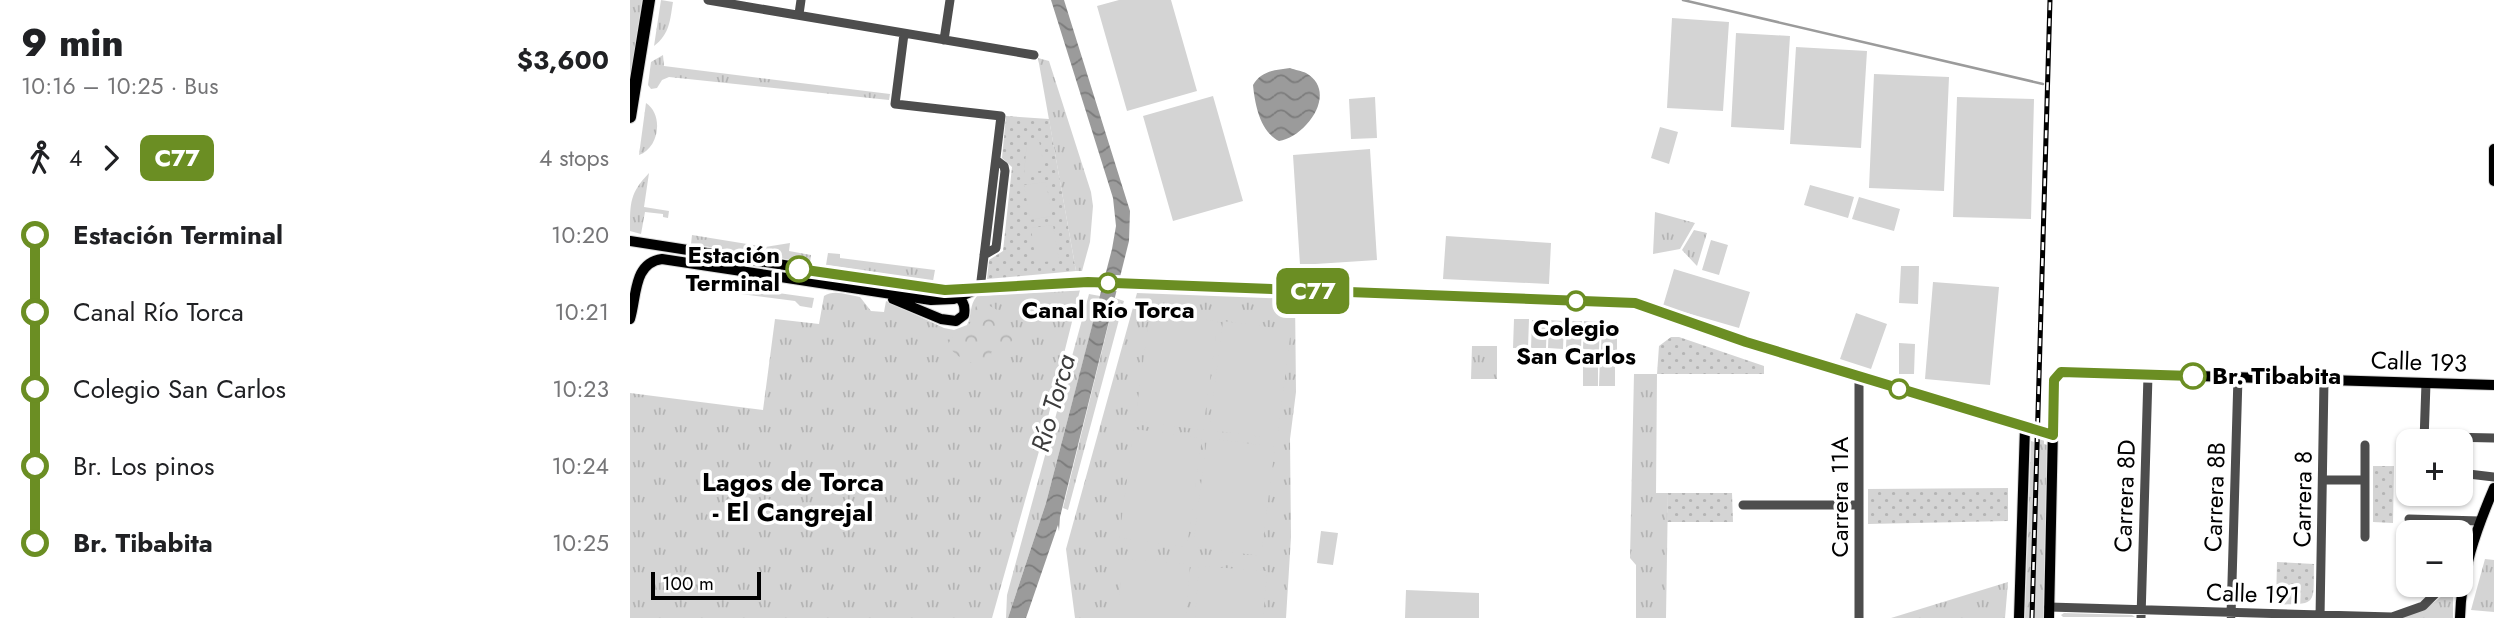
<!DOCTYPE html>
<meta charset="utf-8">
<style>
body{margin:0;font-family:Jost,sans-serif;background:#f2f2f2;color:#202124;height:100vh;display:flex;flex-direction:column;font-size:26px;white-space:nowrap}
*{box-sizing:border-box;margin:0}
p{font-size:23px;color:#757577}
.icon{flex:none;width:38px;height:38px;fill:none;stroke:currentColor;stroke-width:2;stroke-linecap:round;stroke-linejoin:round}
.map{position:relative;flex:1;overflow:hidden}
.side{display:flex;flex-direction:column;background:#fff;width:630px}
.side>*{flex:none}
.badge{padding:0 14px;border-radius:10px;font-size:24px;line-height:46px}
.tools{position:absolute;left:1766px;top:429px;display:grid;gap:14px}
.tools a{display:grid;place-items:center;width:77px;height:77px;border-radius:14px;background:#fff;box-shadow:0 2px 5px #0004;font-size:35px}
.scale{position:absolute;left:21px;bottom:18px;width:110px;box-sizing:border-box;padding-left:7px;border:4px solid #000;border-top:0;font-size:19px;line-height:24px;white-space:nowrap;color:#000;-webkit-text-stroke:5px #fff;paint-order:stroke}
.map>.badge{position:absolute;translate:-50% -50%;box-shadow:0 0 0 4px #fff}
.legs{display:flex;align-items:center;gap:10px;height:77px;padding:0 21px;font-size:23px}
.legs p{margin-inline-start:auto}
.head{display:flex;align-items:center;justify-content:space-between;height:119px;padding:0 21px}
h1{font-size:38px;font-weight:800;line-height:52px}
ul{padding:0 21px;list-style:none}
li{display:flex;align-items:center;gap:24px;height:77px;font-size:26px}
li i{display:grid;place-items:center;width:10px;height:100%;margin:0 9px;background:currentColor}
li i::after{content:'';width:18px;height:18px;margin:-9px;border:5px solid;border-radius:50%;background:#fff}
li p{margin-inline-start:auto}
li:first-child i{background:linear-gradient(#0000 50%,currentColor 0)}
li:last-child i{background:linear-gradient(currentColor 50%,#0000 0)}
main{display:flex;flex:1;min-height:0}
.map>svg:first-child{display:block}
</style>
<main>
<section class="side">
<div class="head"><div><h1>9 min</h1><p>10:16 – 10:25 · Bus</p></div><b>$3,600</b></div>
<div class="legs"><svg class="icon" aria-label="walk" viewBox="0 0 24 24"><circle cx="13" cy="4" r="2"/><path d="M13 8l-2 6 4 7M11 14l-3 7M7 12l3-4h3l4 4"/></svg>4<svg class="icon" aria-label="forward" viewBox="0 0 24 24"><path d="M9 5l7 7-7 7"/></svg><b class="badge" style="background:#6b8e23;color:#fff">C77</b><p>4 stops</p></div>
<ul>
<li><i style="color:#6b8e23"></i><b>Estación Terminal</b><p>10:20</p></li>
<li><i style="color:#6b8e23"></i><span>Canal Río Torca</span><p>10:21</p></li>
<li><i style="color:#6b8e23"></i><span>Colegio San Carlos</span><p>10:23</p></li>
<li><i style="color:#6b8e23"></i><span>Br. Los pinos</span><p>10:24</p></li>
<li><i style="color:#6b8e23"></i><b>Br. Tibabita</b><p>10:25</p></li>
</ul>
</section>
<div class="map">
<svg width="1864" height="618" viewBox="0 0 1864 618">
<defs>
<pattern id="grass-tufts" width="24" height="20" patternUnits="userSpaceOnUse" patternTransform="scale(1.75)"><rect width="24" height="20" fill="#d4d4d4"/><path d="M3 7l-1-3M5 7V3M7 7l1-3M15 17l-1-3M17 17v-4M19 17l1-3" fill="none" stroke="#b4b4b4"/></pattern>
<pattern id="forest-crowns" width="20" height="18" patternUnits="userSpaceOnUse" patternTransform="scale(1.75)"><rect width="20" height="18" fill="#d4d4d4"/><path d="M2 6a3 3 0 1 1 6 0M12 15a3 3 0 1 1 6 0" fill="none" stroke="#b4b4b4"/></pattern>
<pattern id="park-dots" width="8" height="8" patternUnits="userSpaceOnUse" patternTransform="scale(1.75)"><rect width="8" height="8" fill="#d4d4d4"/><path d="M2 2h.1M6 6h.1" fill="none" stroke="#b4b4b4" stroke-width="1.8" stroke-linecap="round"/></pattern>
<pattern id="water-waves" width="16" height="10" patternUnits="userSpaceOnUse" patternTransform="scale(1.75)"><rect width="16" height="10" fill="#9b9b9b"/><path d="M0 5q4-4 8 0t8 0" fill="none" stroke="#7c7c7c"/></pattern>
</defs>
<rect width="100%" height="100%" fill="#fff"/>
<path fill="url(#grass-tufts)" d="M0,0h12l-12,84z
M31,0l12,2c-3,18 -3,32 -19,44z
M33,55l1,11 226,28 -1,6 -220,-23 -7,3 -5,8 -6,1 -3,-4 3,-23z
M408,58l11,3 42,131 2,14 -3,36 -8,29h-6z
M16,103c18,12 13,45 -7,52z
M19,173l-5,34 25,4 -1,7 -5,-1v-3l-18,-2 -4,22 -11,-3c0,-29 0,-38 19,-58z
M1025,212l40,11 -15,26 -27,5z
M1064,230l13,3 -10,33 -15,-16z
M62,235l73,12 25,-4 -1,8 22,4 -1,8 -119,-19z
M198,253l12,1v4l95,12 -2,11 -107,-16z
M104,287l80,11 -2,10 -12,-2 -5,-5 -62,-8z
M450,290l-37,147 -51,181h-362v-225l133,17 12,-91 44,5 5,-28c10,-7 24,-1 36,1l11,14 13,1 2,-11 58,27 10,2 13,-5c5,-9 2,-20 10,-29z
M507,293l158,6 1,93 -6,47 1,98 -5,81h-211l-9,-69z
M459,294l11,2 -54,207 -38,115h-2l1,-23z
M485,298l9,3 -56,209 -5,-2z
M842,346h25v33h-26z
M1004,374h23l-1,119h12l-2,125h-30v-53l-6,-7z
M1404,436l10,3v5l3,1 -4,173h-18l6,-177 3,1z
M1855,559l9,1v52l-23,-2z
M1378,582l-3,36h-114z
M1823,585v33h-52c24,-8 35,-15 52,-33z
M1434,613l68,2 3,2h-72l-2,-2z"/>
<path fill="url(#forest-crowns)" d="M347,303c34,5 18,18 36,36l-3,5 -16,4 -3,5 3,10 -6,4c-15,-3 -33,-8 -40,-23 5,-9 10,-10 17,-15 8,-6 9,-18 12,-26z"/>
<path fill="url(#park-dots)" d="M376,116l43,3 27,152 -89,8 2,-19 14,-9 9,-84 -10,-9z
M1041,337h8l85,29v8h-107l2,-28z
M1743,466h21l-1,57 -20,-1z
M1378,488v33l-140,3v-35z
M1038,493h64l1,29h-66z
M1647,562l37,2c-1,40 5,41 -38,40z"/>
<path fill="#d4d4d4" d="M489,0h52l26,91 -70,20 -30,-105z
M1042,18l57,4 -6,89 -56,-3z
M1106,33l54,3 -6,94 -53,-3z
M1166,47l71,4 -6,97 -71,-4z
M1244,74l75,3 -5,114 -75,-3z
M583,96l30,105 -70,20 -30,-105z
M745,97l2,41 -26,1 -2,-40z
M1327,97l77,2 -3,120 -78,-2z
M1030,127l18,5 -9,32 -18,-6z
M406,138l3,3 6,29 -21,4 3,-33z
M740,149l7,111 -77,5 -7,-110z
M416,182l6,34 -22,4 -6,-35z
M1180,185l44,12 -6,21 -44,-13z
M1229,197l41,12 -6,22 -42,-12z
M423,225l6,35 -23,3 -5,-35z
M816,236l105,7 -2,41 -106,-5z
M1081,240l17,5 -9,30 -17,-5z
M1271,266h18l-1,38 -19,-1z
M1044,269l76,23 -11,36 -76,-22z
M1303,282l66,5 -9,98 -65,-6z
M520,312l68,9 -15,109 -68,-9z
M1226,313l31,11 -16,45 -31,-10z
M884,319h15l-1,29h-15z
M902,320h15l-1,28h-15z
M919,320l15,1 -1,28 -15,-1z
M593,321l68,9 -14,109 -68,-9z
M937,321h15l-1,28 -15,-1z
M954,321l16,1 -1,28 -16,-1z
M972,322h15v28h-16z
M1269,343l16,1 -1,30h-15z
M953,357h15v29h-15z
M970,357h15v29h-16z
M504,429l68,9 -15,109 -68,-9z
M577,438l68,9 -14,109 -68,-9z
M691,531l17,2 -5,32 -16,-2z
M492,559l68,5 -4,54h-68z
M569,566l68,5 -4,47h-68z
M776,590l73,3v25h-74z"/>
<path fill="url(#water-waves)" d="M421,0h13l66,211 -1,30 -69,276 -1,14 -1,-6 -32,93h-18l38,-115 66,-254 4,-23 -3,-28z
M660,68c5,2 12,3 16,5 33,19 0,64 -27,68 -19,-10 -24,-36 -26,-56 8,-14 22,-15 37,-17z"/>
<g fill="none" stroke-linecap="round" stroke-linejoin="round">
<path stroke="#9b9b9b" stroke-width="2.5" d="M1053,0l360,84"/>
<g stroke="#dbdbdb" stroke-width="12">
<path id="major" d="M1864,149v32
M0,241l315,49 140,-8 550,21 95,34 322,98
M263,299l48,20 15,2 8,-6c2,-11 -2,-16 -11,-21
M0,319c7,-23 3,-56 32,-60l269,41 23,-1 17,-7
M1389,618l6,-191
M1419,618l5,-238 4,-6 7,-2 429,13
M1830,618c1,-46 16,-88 34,-130"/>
</g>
<g stroke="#dbdbdb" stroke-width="14">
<path id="highway" d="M0,117l19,-117"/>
</g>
<path stroke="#4d4d4d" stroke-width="9" d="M78,0l326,55
M169,14l2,-14
M274,34l-9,70 106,12 -21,173
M314,40l6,-40
M354,255l12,-7 9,-77 -1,-5 -8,-6
M1229,376v242
M1817,437l47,1
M1794,441l2,-58
M1735,445v92
M1830,473l34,4
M1693,480h42
M1113,505h116
M1779,519l71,2
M1419,607l343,10 31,-11 22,-22
M1601,616l7,-239
M1511,618l7,-243
M1690,618l4,-238"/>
<use href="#major" stroke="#000" stroke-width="10"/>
<use href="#highway" stroke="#000" stroke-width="12"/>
<g stroke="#000" stroke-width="5">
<path id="rail" d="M1402,618l18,-618"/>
</g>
<use href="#rail" stroke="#fff" stroke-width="2.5" stroke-dasharray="8" stroke-linecap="butt"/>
</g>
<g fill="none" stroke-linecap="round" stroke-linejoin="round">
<g stroke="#fff" stroke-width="16">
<path id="line-1" d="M169,269l146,21 143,-8 547,21 111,39 307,93 1,-55 7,-8 132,4"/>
</g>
<use href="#line-1" stroke="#6b8e23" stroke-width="10"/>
</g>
<g fill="#fff" stroke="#6b8e23" stroke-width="3.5">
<circle cx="169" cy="269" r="12"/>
<circle cx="478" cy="283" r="9"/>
<circle cx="946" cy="301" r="9"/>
<circle cx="1563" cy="376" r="12"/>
<circle cx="1269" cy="389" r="9"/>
</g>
<g text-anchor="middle" stroke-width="7" stroke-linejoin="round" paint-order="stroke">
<g font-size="24" font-weight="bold" fill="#000" stroke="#fff">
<text x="150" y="263" text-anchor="end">Estación<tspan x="150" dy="28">Terminal</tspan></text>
<text x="478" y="318">Canal Río Torca</text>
<text x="946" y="336">Colegio<tspan x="946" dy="28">San Carlos</tspan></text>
<text x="1582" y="384" text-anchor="start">Br. Tibabita</text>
</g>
<g font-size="24" fill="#000" stroke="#fff">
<text transform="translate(1789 362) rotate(2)" y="8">Calle 193</text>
<text transform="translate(1495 496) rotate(-88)" y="8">Carrera 8D</text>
<text transform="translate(1210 497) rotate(-90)" y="8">Carrera 11A</text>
<text transform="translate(1585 497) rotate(-88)" y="8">Carrera 8B</text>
<text transform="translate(1673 499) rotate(-89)" y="8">Carrera 8</text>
<text transform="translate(1623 594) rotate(2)" y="8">Calle 191</text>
</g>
<g font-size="26" font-style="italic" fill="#3c3c3c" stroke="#fff">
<text transform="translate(423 403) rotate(-74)" y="9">Río Torca</text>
</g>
<g font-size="26" font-weight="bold" fill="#000" stroke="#fff">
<text x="163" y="491">Lagos de Torca<tspan x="163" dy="30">- El Cangrejal</tspan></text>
</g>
</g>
</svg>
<div class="tools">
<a>+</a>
<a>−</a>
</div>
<div class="scale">100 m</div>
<b class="badge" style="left:683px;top:291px;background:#6b8e23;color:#fff">C77</b>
</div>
</main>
